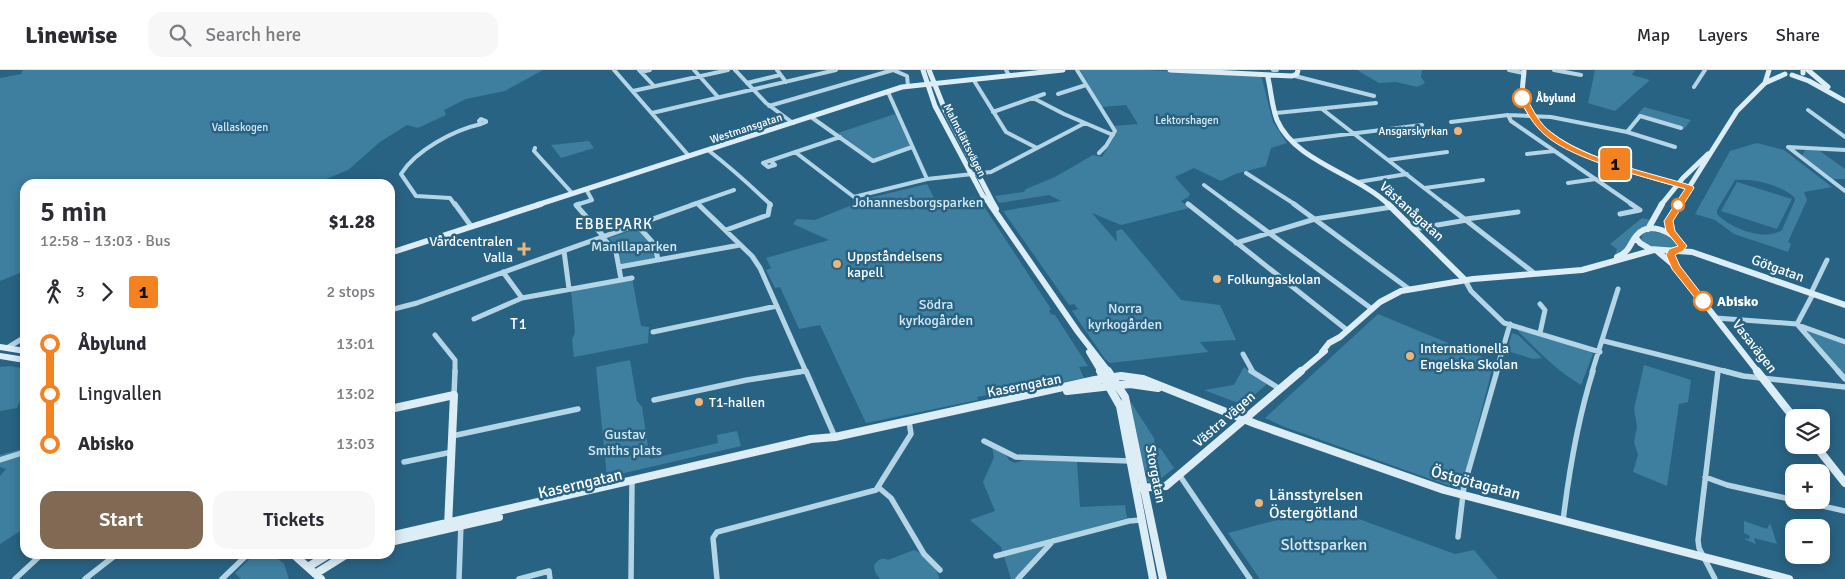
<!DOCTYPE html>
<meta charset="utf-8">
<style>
body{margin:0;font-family:Signika,sans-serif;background:#f7f7f7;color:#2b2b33;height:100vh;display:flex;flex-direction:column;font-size:19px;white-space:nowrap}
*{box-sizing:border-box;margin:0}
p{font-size:16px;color:#7c7c81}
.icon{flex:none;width:28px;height:28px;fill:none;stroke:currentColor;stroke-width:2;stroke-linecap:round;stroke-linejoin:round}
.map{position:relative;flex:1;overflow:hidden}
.side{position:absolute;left:20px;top:109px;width:375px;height:380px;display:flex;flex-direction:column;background:#fff;border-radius:15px;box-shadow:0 2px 12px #0003}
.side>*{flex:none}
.badge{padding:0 10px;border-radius:4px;font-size:18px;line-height:32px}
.controls{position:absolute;left:1785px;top:339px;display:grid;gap:10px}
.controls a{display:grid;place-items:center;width:45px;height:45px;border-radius:10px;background:#fff;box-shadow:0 2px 12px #0003;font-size:25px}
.map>.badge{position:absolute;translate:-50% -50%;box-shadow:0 0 0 2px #fff}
.legs{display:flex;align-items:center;gap:8px;height:55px;padding:0 20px;font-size:16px}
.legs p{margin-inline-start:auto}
.summary{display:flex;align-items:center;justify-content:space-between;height:85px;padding:0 20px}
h1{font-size:28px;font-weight:600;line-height:38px}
.primary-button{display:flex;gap:10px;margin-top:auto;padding:10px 20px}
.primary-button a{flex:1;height:58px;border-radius:15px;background:#826953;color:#fff;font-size:20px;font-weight:600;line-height:58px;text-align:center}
.primary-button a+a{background:#f7f7f7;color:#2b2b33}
ul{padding:0 20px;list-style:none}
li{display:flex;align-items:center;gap:18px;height:50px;font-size:19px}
li i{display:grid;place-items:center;width:8px;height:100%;margin:0 6px;background:currentColor}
li i::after{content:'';width:12px;height:12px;margin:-6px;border:4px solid;border-radius:50%;background:#fff}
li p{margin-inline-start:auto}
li:first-child i{background:linear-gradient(#0000 50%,currentColor 0)}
li:last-child i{background:linear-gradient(currentColor 50%,#0000 0)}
header{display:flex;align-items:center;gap:30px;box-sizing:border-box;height:70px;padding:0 25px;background:#fff;border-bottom:1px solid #e1e1e2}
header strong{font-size:24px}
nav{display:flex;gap:28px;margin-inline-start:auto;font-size:18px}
.search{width:350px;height:45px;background:#f7f7f7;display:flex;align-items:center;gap:12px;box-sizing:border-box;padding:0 18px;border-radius:15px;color:#7c7c81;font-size:19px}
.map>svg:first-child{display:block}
</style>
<header>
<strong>Linewise</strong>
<div class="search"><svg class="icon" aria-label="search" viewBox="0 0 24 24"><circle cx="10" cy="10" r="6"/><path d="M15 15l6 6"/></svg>Search here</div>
<nav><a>Map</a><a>Layers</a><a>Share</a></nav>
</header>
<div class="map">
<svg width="1845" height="509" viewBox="0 0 1845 509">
<rect width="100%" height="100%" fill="#296383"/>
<path fill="#3e7e9f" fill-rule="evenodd" d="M23,0h520l-38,21 -39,8 -22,11 2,5 -28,13 -11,-3 -27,17 -32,28 -34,14h-289v87l-25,10v-203l21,-4z
M1080,0h64l117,5 12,47 14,21 -16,5 -5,18 -31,8 -14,7 -27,-13 -19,9 15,17 -2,3 -7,4 8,7 -68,17 -29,-12 25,29 -1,-11 6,-2 59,71 39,5 16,35 -36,2 8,10 -98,11 -5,-4 -33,-48 6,-2 -4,-5 -5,1 -66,-94 58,-10 -12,-6 -50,8 -4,-7 29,-4 2,-3 29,-12 38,-22 9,2 15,-25 -3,-6 24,-2 -12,-19 -24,2z
M1357,0h65l-1,7 4,6 -8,4 -21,-5 -17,1z
M1595,0h40l-3,5 18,5 -35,31 -27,-8z
M1644,37l47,13 -7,9 -47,-14z
M895,44l15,32 -36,13 -36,-26z
M589,71l5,7 -33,10 -10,-13z
M1757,73l27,7 48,37 -28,5 3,8 -19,42 3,2 -3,8 -54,-18 -19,-14 -20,-6 35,-63zM1735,110c19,-2 45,5 59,17l1,3 -13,30c-18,12 -52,-2 -65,-16v-4z
M1805,80l15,1 25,18v10h-12l-31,-23z
M1737,112l55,17 -15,30 -56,-18z
M927,114l10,20 37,-7 11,11 66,101 -2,2 2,3 4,1 33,51 -9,1 5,11 -91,18 -1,-2 -15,3 1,3 -112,23 -46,-98 -21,4 -19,-42 -5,1 -9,-18 5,-2 -5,-10 63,-18 -36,-16 4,-5 18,1 54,-22z
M1642,148l9,2 -3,5 -13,7 -5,15 -15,7 2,-5 -7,-5z
M639,158l16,17 3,13 -37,7 -2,-15 -10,-12z
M1646,162c12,-1 25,3 31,13 -9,8 -27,2 -36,-4l1,-6z
M632,208l9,48 8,1 -1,16 -74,14 -2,-17 3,-8 -4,-42z
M1378,244l116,48 -33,128 -179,-64 -17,-8z
M1804,258l41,15v32z
M1518,259l73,22 2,3 -12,31c-24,-14 -43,-34 -63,-54z
M1512,263l6,2 24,23 -9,1 -26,-8z
M630,290l7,41 5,6 8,52 68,-16 -1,-8 20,-4 4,15 -134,31 -11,-110z
M1644,295l47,15 -3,22 -9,2 -12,82 -34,-14 5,-17 -4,-13 3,-15 -3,-18z
M11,296l14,3v30l-6,4 -2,5 -17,3v-44z
M1244,297l23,17 -24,21 -39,-15 30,-5z
M1130,331l24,37 1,7 -7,14 4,25 -5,-3z
M992,377l14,8 3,5 6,3 9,-3 53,2 3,45 45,-2 2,13 -77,22 -34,39h-5l-10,-32 -31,-27 25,-9 -12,-29 11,-25z
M25,378v80l-25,16v-68l6,-7 -6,-2v-12z
M1158,378l3,1 13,19 -16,13 -3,-2c-3,-12 -5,-20 3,-31z
M1326,437l129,47 19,-4 24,29h-238l-32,-46z
M1744,451l23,8 3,-6 7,21 -23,-6 2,6 -10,-4 -1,-2 4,1 1,-3 -6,-3z
M914,480c9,3 25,19 25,29h-59l-5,-7 -1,-6c3,-6 8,-9 14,-6z
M255,484h17l12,10 5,15h-48l-6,-6z"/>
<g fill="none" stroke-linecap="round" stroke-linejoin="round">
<path stroke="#b3d5e6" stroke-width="4" d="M614,0l75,86
M639,0l15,16
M694,0l24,27
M735,0l31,33 27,20
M777,0l9,12
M893,0l14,6 1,10
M1006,0l3,5
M1077,0l38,61 -9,15 -7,7
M1273,0h4
M1509,0l14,3
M1554,0l27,5
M641,2l9,-2
M1295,6l79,20
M973,9l33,53 31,16
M747,13l33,-8
M1694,17l11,-17
M633,21l95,-21
M888,22l39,87
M1058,24l28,-9
M1033,28l31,16 49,21
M769,36l124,-36
M1322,39l124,96
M1808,40l37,27
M993,42l51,-18
M652,43l184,-43
M1276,43l100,-10
M811,47l62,44 39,-14
M481,49l5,2v1l-5,2 -2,-3z
M1451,52l57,-7
M1627,62l48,15
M1292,71l130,-16
M1788,77l57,44
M1788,77l57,3
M535,78l-1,3 38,42
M708,80c22,17 43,36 63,55
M795,82l59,45 73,-18 64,-7 94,-49
M1527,84l27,-3
M1388,90l59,-8
M771,91l4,4 -7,2 -5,-4 77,-26
M1246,103l50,32
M1358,112l49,-8
M1568,113l28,-4
M1204,115l27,20
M1425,118l58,-8
M697,133l2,2
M1188,134l2,1
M455,135l-5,-7 -34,-2 -15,-22c15,-24 53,-44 80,-50
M576,135l16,-5 -6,-11
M691,135l43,-15
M1633,135l-122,-84 -3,-6 43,2 76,15 13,-16 41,12"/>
<path stroke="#b3d5e6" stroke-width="5" d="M455,134l16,22
M579,134l-3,1 28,32
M698,134l54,52 8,12 46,104
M1188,134l159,126
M1230,134l142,105
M1294,134l115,85
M1445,134l89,69
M1620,144l20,-4 -9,-6
M1466,149l52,-7
M637,155l18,20 3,15
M1414,159l53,-9
M726,160l42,-15 2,-11
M603,168l13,14 5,27
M1236,173l79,-24 77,-12
M564,181l5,38
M619,197l121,-22
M503,202l19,26
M1465,210l6,11 33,32 96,29
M1811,223l16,-33
M1540,234l5,6 -5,23
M390,240l27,-7 278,-99
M1716,248l81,6 16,-30
M474,249l48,-21 110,-20
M1797,254l42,48
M1798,255l47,17
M653,262l124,-26
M435,265l20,25v12
M1604,271l124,31
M7,278l18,-11
M1243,284l10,18
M797,302l9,-1
M1496,302l14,-48
M1592,302l26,-83"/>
<path stroke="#b3d5e6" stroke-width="5.5" d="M806,301l29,66
M1251,301l29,18
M1724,301l19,5 102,11
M1838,301l7,8
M454,325l1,-24
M654,330l93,-20 58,-9
M452,366l126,-27
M984,371l32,16 114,4
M0,390l25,-8
M404,392l48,-10
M1180,406l70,103
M1705,407l22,8 67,15
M878,417l13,11 33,56 16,16
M1796,430l49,11
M1563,451c6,-50 15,-102 30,-150
M1458,467l6,-51 33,-115
M996,486l133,-35 12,-1
M15,509l27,-25
M85,509l32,-25
M222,509l26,-25
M459,509l2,-56
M519,509l30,-8 1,8
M631,509l1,-97
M717,509l-4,-41 4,-6 159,-42 35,-56 -2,-13
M1018,509l35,-38
M1715,509l-16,-31 -1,-8 20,-169"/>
<path stroke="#dcedf6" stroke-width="5" d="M923,0l12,36 48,90 8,9
M929,0l16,40 49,95
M1170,0l122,6 5,-2 1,-4
M1524,0c0,8 -3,19 -1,27 12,55 121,77 167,91
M1803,0v3
M1808,0l20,17
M1269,5l-1,3c3,13 4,29 9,42 18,42 81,54 112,85
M1792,5l17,6 36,20
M1765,13l4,-13
M537,135l365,-118 161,-17
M1661,135l22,-27 25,-24
M1678,135l59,-94 28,-28 20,-9"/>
<path stroke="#dcedf6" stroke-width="6" d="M990,134l88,128 31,40
M993,134l3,5
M1388,134l77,76
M1648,159l14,-25
M1674,167l-6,-11 2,-8 9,-14
M1636,168l4,5 10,6 42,3 153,53
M1657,181l19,16 82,105
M390,183l151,-49
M1617,187c15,-7 11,-12 20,-22 13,-15 35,-2 45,9v4l-4,2
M0,277l25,4
M1089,282l12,20
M1322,282l7,-9 11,-6 40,-35 21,-11 72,-12 109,-9 72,-20
M0,286l25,4
M1300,302l25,-21"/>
<path stroke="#dcedf6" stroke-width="8" d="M1100,301l20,35 33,173
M1108,301l17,26 38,182
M1757,301l37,47
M1067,321l63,-7 28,4
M390,339l64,-14 -6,131
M1815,375l30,38
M1140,418l26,-2 135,-115
M390,466l421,-97 24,-2 260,-57 26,-4 22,3 113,45 188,66 345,89
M390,472l109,-25
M293,484l28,25
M308,497l21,-13
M315,504l32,-20"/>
</g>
<path fill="#f58220" stroke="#fff" d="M1520,26h5c8,13 14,28 27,37 34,27 99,40 141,53l1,2 -21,33 2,10 12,15 -4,5 -8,4 5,11 27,35 -1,2h-7l-27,-34 -6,-14 3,-6 9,-3 -12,-15 -2,-10 21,-32c-38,-12 -111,-28 -140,-54 -12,-10 -19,-24 -26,-37z"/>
<g fill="#fff" stroke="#f58220" stroke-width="2.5">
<circle cx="1522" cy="28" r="9"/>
<circle cx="1678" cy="135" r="6"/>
<circle cx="1703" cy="231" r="9"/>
</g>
<g fill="#edb57a" stroke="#296383" stroke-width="2">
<circle cx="1458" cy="61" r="5"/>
<path d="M521.5 171.5h5v5h5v5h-5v5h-5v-5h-5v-5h5z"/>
<circle cx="837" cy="194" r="5"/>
<circle cx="1217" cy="209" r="5"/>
<circle cx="1410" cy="286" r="5"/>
<circle cx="699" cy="332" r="5"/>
<circle cx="1259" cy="433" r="5"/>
</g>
<g text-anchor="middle" stroke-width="5" stroke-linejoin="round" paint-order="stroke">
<g font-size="11" font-weight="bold" fill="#fff" stroke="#296383" text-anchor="start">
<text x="1536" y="32">Åbylund</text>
</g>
<g font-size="11" fill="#d6eaf5" stroke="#296383">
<text x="1187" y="54">Lektorshagen</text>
<text x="240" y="61">Vallaskogen</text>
</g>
<g font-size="11" fill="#fff" stroke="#296383">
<text transform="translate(746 58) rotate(-18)" y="4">Westmansgatan</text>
<text transform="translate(965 70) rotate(63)" y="4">Malmslättsvägen</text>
</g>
<g font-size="11" fill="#fff" stroke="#296383" text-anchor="end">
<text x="1448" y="65">Ansgarskyrkan</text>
</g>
<g font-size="14" fill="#d6eaf5" stroke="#296383">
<text x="918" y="137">Johannesborgsparken</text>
<text x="634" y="181">Manillaparken</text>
<text x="936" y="239">Södra<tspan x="936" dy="16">kyrkogården</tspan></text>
<text x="1125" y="243">Norra<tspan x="1125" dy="16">kyrkogården</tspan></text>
<text x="625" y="369">Gustav<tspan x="625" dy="16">Smiths plats</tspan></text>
</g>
<g font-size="14" fill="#fff" stroke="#296383">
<text transform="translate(1412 141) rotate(42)" y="5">Västanågatan</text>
<text transform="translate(1778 198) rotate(20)" y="5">Götgatan</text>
<text transform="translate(1755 276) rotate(52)" y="5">Vasavägen</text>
<text transform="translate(1024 315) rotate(-11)" y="5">Kaserngatan</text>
<text transform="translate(1224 349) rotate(-41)" y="5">Västra vägen</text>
<text transform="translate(1156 404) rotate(79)" y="5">Storgatan</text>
</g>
<g font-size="14" fill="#fff" stroke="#296383" text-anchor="start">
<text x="513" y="176" text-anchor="end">Vårdcentralen<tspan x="513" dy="16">Valla</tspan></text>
<text x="847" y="191">Uppståndelsens<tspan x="847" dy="16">kapell</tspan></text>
<text x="1227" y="214">Folkungaskolan</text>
<text x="1420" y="283">Internationella<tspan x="1420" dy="16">Engelska Skolan</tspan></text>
<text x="709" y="337">T1-hallen</text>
</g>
<g font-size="14" font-weight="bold" fill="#fff" stroke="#296383" text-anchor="start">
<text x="1717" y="236">Abisko</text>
</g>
<g font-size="15" letter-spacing="1" fill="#fff" stroke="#296383">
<text x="614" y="159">EBBEPARK</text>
<text x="519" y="259">T1</text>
</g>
<g font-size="16" fill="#fff" stroke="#296383">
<text transform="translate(1476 412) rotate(15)" y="6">Östgötagatan</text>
<text transform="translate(580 413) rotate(-13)" y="6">Kaserngatan</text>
</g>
<g font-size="16" fill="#fff" stroke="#296383" text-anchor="start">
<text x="1269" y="430">Länsstyrelsen<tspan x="1269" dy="18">Östergötland</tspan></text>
</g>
<g font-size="16" fill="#d6eaf5" stroke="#296383">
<text x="1324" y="480">Slottsparken</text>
</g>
</g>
</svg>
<div class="controls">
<a><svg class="icon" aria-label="layers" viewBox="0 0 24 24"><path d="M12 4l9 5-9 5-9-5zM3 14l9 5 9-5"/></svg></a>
<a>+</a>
<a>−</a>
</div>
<b class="badge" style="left:1615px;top:94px;background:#f58220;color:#111">1</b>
<section class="side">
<div class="summary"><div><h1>5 min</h1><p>12:58 – 13:03 · Bus</p></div><b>$1.28</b></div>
<div class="legs"><svg class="icon" aria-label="walk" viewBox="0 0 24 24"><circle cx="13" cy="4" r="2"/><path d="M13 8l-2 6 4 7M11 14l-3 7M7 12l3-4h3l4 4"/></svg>3<svg class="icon" aria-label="forward" viewBox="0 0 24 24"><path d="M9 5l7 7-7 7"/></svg><b class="badge" style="background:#f58220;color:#111">1</b><p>2 stops</p></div>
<ul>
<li><i style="color:#f58220"></i><b>Åbylund</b><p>13:01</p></li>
<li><i style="color:#f58220"></i><span>Lingvallen</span><p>13:02</p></li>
<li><i style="color:#f58220"></i><b>Abisko</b><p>13:03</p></li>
</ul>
<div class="primary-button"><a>Start</a><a>Tickets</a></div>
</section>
</div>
